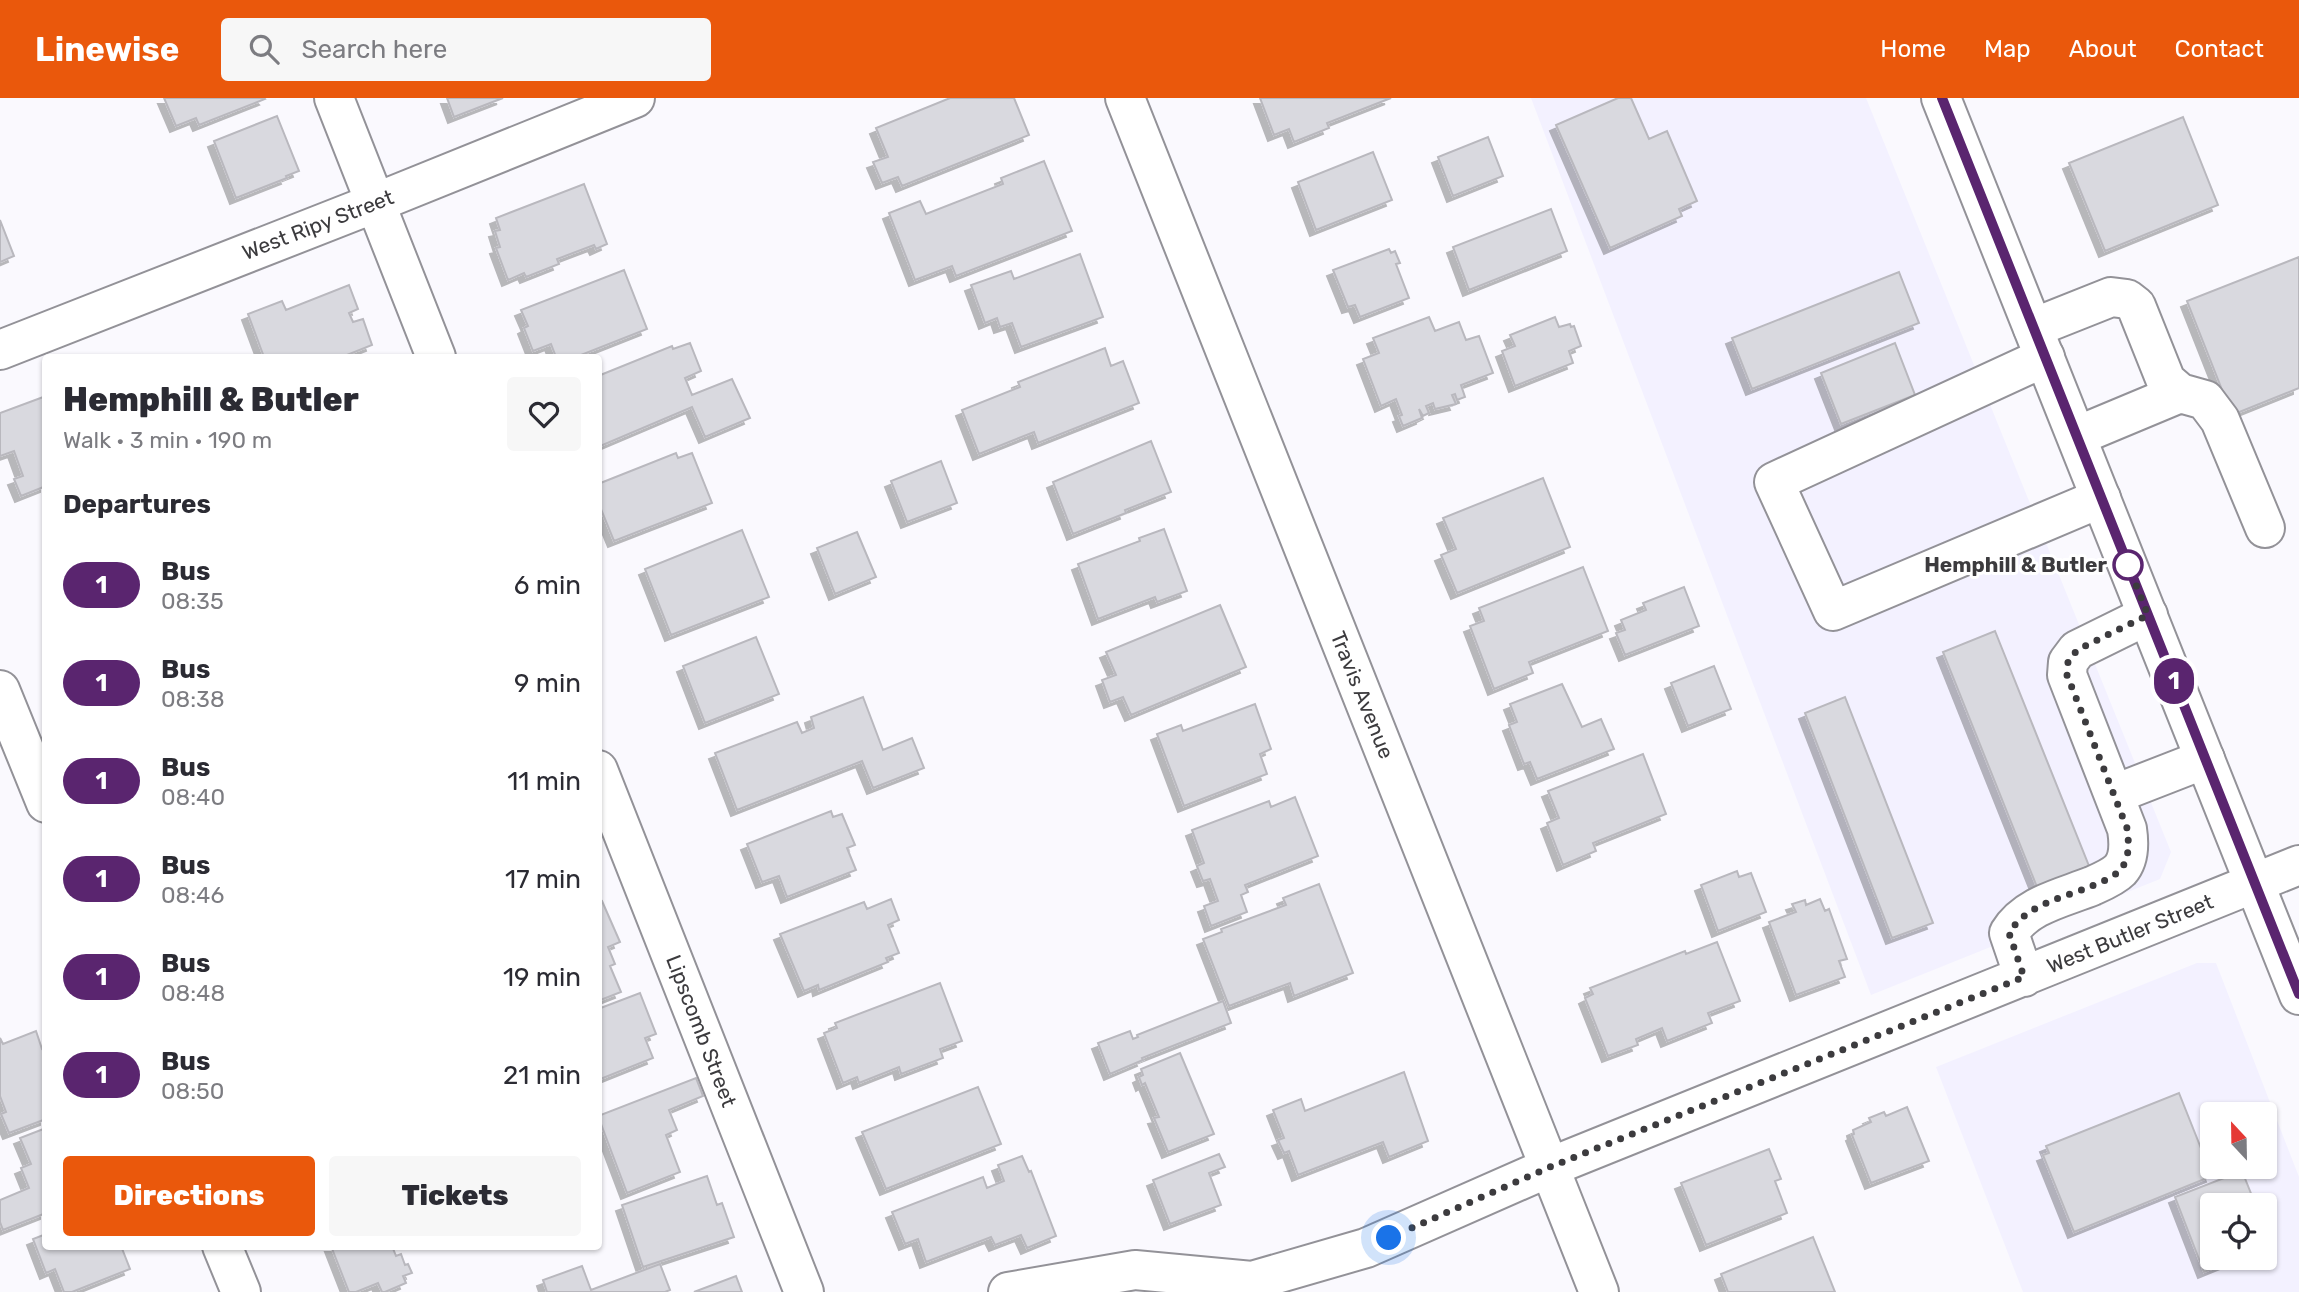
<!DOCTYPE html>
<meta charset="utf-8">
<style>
body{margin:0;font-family:Rubik,sans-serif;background:#f7f7f7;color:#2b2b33;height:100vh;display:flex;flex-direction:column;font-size:26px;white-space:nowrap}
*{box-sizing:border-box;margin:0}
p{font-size:23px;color:#7c7c81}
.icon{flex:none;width:38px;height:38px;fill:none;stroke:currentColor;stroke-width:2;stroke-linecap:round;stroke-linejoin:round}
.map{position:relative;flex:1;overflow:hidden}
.details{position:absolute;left:42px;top:256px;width:560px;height:896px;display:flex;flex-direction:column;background:#fff;border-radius:7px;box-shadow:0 2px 5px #0004}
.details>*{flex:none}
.badge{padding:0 14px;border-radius:23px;font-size:24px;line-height:46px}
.needle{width:46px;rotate:338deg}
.tools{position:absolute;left:2200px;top:1004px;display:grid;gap:14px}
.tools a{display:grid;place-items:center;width:77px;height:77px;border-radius:7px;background:#fff;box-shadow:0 2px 5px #0004;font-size:35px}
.you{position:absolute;width:35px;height:35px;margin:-18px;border:5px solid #fff;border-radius:50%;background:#1a73e8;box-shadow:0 0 0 10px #1a73e833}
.map>.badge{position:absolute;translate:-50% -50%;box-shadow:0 0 0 4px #fff}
h2{padding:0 21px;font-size:26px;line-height:63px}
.round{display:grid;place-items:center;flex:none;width:74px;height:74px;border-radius:7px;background:#f7f7f7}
.overview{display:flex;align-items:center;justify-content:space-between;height:119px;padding:0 21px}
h1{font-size:33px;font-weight:800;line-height:52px}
.action{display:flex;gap:14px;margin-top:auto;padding:14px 21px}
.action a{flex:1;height:80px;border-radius:7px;background:#ea580c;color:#fff;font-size:28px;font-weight:800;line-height:80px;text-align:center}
.action a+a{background:#f7f7f7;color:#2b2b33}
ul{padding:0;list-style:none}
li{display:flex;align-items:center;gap:21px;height:98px;padding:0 21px}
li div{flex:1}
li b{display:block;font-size:26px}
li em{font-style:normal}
li .badge{min-width:77px;font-weight:700;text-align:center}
header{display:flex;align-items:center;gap:42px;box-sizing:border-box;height:98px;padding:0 35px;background:#ea580c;color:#fff}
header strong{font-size:33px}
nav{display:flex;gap:38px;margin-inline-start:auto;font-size:24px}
.search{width:490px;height:63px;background:#f7f7f7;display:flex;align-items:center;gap:18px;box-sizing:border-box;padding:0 24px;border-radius:7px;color:#7c7c81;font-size:26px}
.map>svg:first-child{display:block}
</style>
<header>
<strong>Linewise</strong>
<div class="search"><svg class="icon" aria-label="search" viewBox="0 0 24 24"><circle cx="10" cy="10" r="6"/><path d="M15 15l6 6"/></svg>Search here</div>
<nav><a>Home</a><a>Map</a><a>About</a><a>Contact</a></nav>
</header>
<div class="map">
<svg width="2299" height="1194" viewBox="0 0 2299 1194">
<defs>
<filter id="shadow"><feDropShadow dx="-6" dy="6" stdDeviation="0" flood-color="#0004"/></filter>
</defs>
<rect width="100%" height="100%" fill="#faf9fe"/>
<path fill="#f3f1ff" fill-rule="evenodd" d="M1531,0h335l305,754 -11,27 -289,116z
M2197,865h19l83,214v115h-276l-87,-225zM2212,1017h52v52h-52zM2212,1108h52v52h-52z"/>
<path fill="#d9d9df" stroke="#b9b8be" stroke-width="2" filter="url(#shadow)" d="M164,0h100l1,1 -66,26 -3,-7 -20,8z
M447,0h56l-49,19z
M950,0h64l15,37 -127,51 -4,-9 -16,6 -9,-21 15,-5 -12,-29z
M1260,0h131l-64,25 2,5 -35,14 -5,-13 -15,6z
M1618,0h13l18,41 18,-8 30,70 -18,8 3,7 -72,32 -54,-123z
M277,18l22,55 -13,5 1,2 -51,20 -22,-57z
M2183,19l35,88 -113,46 -36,-88z
M1488,39l15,39 -50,20 -15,-39z
M1373,54l19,48 -76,30 -18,-48z
M1044,63l28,70 -116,45 -4,-10 -37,14 -26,-67 31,-12 6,13 77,-30 -2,-6z
M584,86l23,60 -11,5 -2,-4 -37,14 2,5 -33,13 -2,-4 -16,7 -12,-32 4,-1 -5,-16 5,-1 -4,-12z
M1551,111l16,42 -98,39 -16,-43z
M0,122l14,36 -14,6z
M1389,151l2,4 4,-2 5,12 -4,1 13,34 -49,19 -5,-12 -7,2 -15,-37z
M1080,156l23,63 -82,30 -9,-24 -12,4 -3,-9 -12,5 -14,-38 40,-14 3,8z
M2299,159v131l-67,27 -45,-114z
M624,172l23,59 -71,28h-20l-5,-13 -18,7 -9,-23 4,-2 -7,-16z
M1899,174l20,51 -167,66 -20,-51z
M349,187l9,24 -9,4 4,9 10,-3 9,26 -30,12h-78l-16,-43 34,-13 4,9z
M1429,219l6,14 24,-9 7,18 13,-4 14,37 -32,12 4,12 -8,3 -2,-6 -3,1 4,9 -21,5 -2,-6 -7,3 3,7 -6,3 -4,-7 3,9 -19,8 -4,-10 3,-1 -6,-16 -15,7 -18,-47 16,-6 -6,-15z
M1555,219l4,10 11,-3 1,3 3,-1 7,20 -12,5 4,12 -58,23 -13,-35 13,-5 -5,-11z
M690,245l11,28 -16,7 7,17 40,-16 18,39 -45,19 -13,-30 -94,40v-71l74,-30 1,3z
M1895,245l20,52 -74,29 -20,-51z
M1105,250l6,18 12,-5 16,42 -101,40 -4,-11 -55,22 -17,-44 58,-23 -2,-5z
M46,298v90l-25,10 -7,-17 9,-3 -9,-25 -14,5v-43z
M1151,343l20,51 -46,18 1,3 -53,21 -20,-52z
M676,355l2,5 14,-5 20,50 -98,38 -16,-39v-18z
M941,363l16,42 -50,19 -16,-41z
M1543,380l27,69 -113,46 -16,-38 15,-6 -13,-31z
M1164,431l23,62 -30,11 -2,-5 -57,22 -20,-55 62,-23 -1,-3z
M742,432l27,67 -98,38 -26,-66z
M857,434l19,45 -41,17 -18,-46z
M1583,469l25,64 -79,31 4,11 -39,16 -24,-63 14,-5 -5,-13z
M1684,489l15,39 -74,29 -9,-22 9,-3 -4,-10 25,-10 -3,-7z
M1220,507l26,62 -115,48 -8,-18 -13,5 -8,-22 14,-5 -10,-23z
M1995,533l94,235 -52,21 -94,-235z
M756,539l23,57 -74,29 -22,-57z
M1714,568l17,43 -43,17 -17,-43z
M1562,586l20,43 19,-8 13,30 -77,30 -7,-17 -6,2 -15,-39 8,-3 -7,-18z
M863,599l20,53 29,-12 12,30 -51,20 -11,-27 -125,49 -22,-57 82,-31 5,11 12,-5 -3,-11z
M1845,599l88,226 -41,15 -87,-225z
M1255,606l16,45 -11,5 7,20 -83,32 -27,-72 24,-9 2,6z
M1643,656l23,60 -73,29 3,8 -33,14 -16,-42 12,-5 -11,-27z
M1295,699l23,59 -73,29 3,7 -7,3 6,17 -36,14 -7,-20 14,-5 -8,-22 -7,2 -6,-15 7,-3 -12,-33 77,-29 2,6z
M831,713l2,6 9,-3 13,31 -8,3 9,22 -69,27 -8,-21 -17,6 -15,-38z
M1737,773l2,6 12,-4 15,39 -48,19 -17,-46z
M1319,786l34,89 -59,23 -4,-13 -61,23 -26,-67 19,-7 -1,-3 65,-24 -3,-7z
M891,801l8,21 -11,5 11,28 -13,5 2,4 -69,28 -1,-5 -14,6 -24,-57 84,-32 3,7z
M1820,801l5,12 4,-2 18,50 -8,2 6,16 -49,18 -27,-73 27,-10 -4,-8 13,-4 1,5z
M602,803l18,41 -12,5 7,17 -5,2 11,26 -23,9v-99z
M1717,844l23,59 -32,12 4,10 -45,18 -5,-13 -26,11 2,6 -30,11 -23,-58 8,-4 -3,-6 95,-37 1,3z
M940,885l22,58 -22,8 3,9 -42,16 -2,-7 -40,16 -2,-6 -14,6 -19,-50 13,-5 -2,-5z
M640,895l16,41 -11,4 8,20 -55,22v-71z
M1223,903l8,22 -89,35 1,2 -33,14 -12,-31 32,-12 3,8 5,-2 -1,-2z
M36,933l6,18 4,-1v71l-37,14 -8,-19 5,-2 -6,-16v-58l3,6z
M1180,955l34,81 -46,18 -14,-34 5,-1 -14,-34 -3,2 -3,-8 4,-2 -2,-6z
M1404,974l24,69 -39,16 -6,-15 -85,33 -9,-24 -5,2 -6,-13 6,-2 -11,-28 28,-11 4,12z
M696,980l7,18 -34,14 8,20 -11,5 14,37 -53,21 -29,-77z
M978,989l23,57 -115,45 -24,-57z
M2179,995l33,83 -138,56 -31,-77 6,-2 -3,-7z
M1907,1009l22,54 -58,22 -19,-48 2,-1 -1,-4 18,-8 -2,-4 15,-6 2,4z
M46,1030v85l-43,17 -3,-8v-22l29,-12 -8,-20 10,-4 -11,-26z
M1769,1051l12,30 -6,2 12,32 -81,32 -25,-62z
M1219,1056l6,13 -16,6 12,32 -51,19 -17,-44z
M1022,1058l7,16 2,-1 25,65 -29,12 -6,-13 -26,10 -4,-8 -65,25 -8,-23 -13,5 -13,-32 91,-35 4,11 17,-7 -6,-16z
M2242,1073l14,35h-44v52h26l-34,14 -29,-75z
M707,1078l10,29 5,-2 12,34 -91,30 -21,-62z
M46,1136v12h75l9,23 -58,23h-8l-9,-23 -9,4 -13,-34z
M1813,1139l22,55h-107l-7,-18z
M331,1148h61l4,10 5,-2 4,11 3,-1 4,9 -9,3 3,7 -21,9h-3l-4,-9 -22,9h-7z
M660,1166l10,26 -5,2h-118l-4,-12 39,-14 9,24z
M736,1178l6,16h-48z"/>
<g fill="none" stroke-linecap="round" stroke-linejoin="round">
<g stroke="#939298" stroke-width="42">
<path id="minor" d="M334,0l102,259
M1125,0l474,1194
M2033,230l78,-31 16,2 9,7 30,75 14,12 25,7 15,20 45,108
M0,252l375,-147 260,-105
M2045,259l-271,125 59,129 268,-113
M2077,338l103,-43
M0,592l46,113
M598,672l206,522
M2115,696l90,-35
M2024,879l-15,-44c17,-28 53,-35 83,-47 9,-4 21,-9 28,-16 10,-11 9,-28 7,-41l-60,-154 1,-13 9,-12 71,-35
M222,1148l19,46
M1008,1194l127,-22 117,11 114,-33 184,-81 749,-302"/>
</g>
<g stroke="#939298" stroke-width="42">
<path id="major" d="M1941,0l358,897"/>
</g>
<use href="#minor" stroke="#fff" stroke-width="38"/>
<use href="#major" stroke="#fff" stroke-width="38"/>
</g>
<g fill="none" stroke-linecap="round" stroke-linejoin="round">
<g stroke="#fff" stroke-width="16">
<path id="line" d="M1942,0l357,896"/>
</g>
<use href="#line" stroke="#5a256f" stroke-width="10"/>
<path stroke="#3c3b3e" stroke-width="7" stroke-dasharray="0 12.6" d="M1389,1140l161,-71 474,-190 -15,-44c17,-28 53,-35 83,-47 9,-4 22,-9 28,-16 10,-11 9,-28 7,-42l-60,-153 1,-13 9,-12 71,-35 -20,-50"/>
</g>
<circle fill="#fff" stroke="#5a256f" stroke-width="3.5" cx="2128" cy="467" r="14"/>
<g text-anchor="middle" stroke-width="6" stroke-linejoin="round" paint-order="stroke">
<g font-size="21" fill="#3c3b3e" stroke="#fff">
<text transform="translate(318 127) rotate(-21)" y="7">West Ripy Street</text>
<text transform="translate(1362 597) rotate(68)" y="7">Travis Avenue</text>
<text transform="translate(2130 836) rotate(-22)" y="7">West Butler Street</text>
<text transform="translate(701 933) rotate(69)" y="7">Lipscomb Street</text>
</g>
<g font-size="21" font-weight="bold" fill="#3c3b3e" stroke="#fff" text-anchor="end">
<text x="2107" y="474">Hemphill &amp; Butler</text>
</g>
</g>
</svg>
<div class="tools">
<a><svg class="needle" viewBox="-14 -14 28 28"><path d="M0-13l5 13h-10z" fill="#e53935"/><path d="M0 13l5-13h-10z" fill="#7c7c81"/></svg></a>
<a><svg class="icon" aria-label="locate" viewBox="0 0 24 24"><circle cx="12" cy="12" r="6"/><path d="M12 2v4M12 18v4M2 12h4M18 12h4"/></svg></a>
</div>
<div class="you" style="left:1389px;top:1140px"></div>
<b class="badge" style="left:2174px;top:583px;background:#5a256f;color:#fff">1</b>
<section class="details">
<div class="overview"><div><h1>Hemphill &amp; Butler</h1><p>Walk · 3 min · 190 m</p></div><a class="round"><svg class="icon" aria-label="heart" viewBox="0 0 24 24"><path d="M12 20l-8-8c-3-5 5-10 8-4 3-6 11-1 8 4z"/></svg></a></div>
<h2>Departures</h2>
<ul>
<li><span class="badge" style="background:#5a256f;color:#fff">1</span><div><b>Bus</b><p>08:35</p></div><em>6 min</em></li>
<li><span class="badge" style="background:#5a256f;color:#fff">1</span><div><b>Bus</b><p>08:38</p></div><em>9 min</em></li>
<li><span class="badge" style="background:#5a256f;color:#fff">1</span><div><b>Bus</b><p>08:40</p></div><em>11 min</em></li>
<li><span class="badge" style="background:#5a256f;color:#fff">1</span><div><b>Bus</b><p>08:46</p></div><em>17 min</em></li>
<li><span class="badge" style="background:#5a256f;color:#fff">1</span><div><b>Bus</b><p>08:48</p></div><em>19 min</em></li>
<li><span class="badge" style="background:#5a256f;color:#fff">1</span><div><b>Bus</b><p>08:50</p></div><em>21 min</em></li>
</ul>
<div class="action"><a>Directions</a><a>Tickets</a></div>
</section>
</div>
